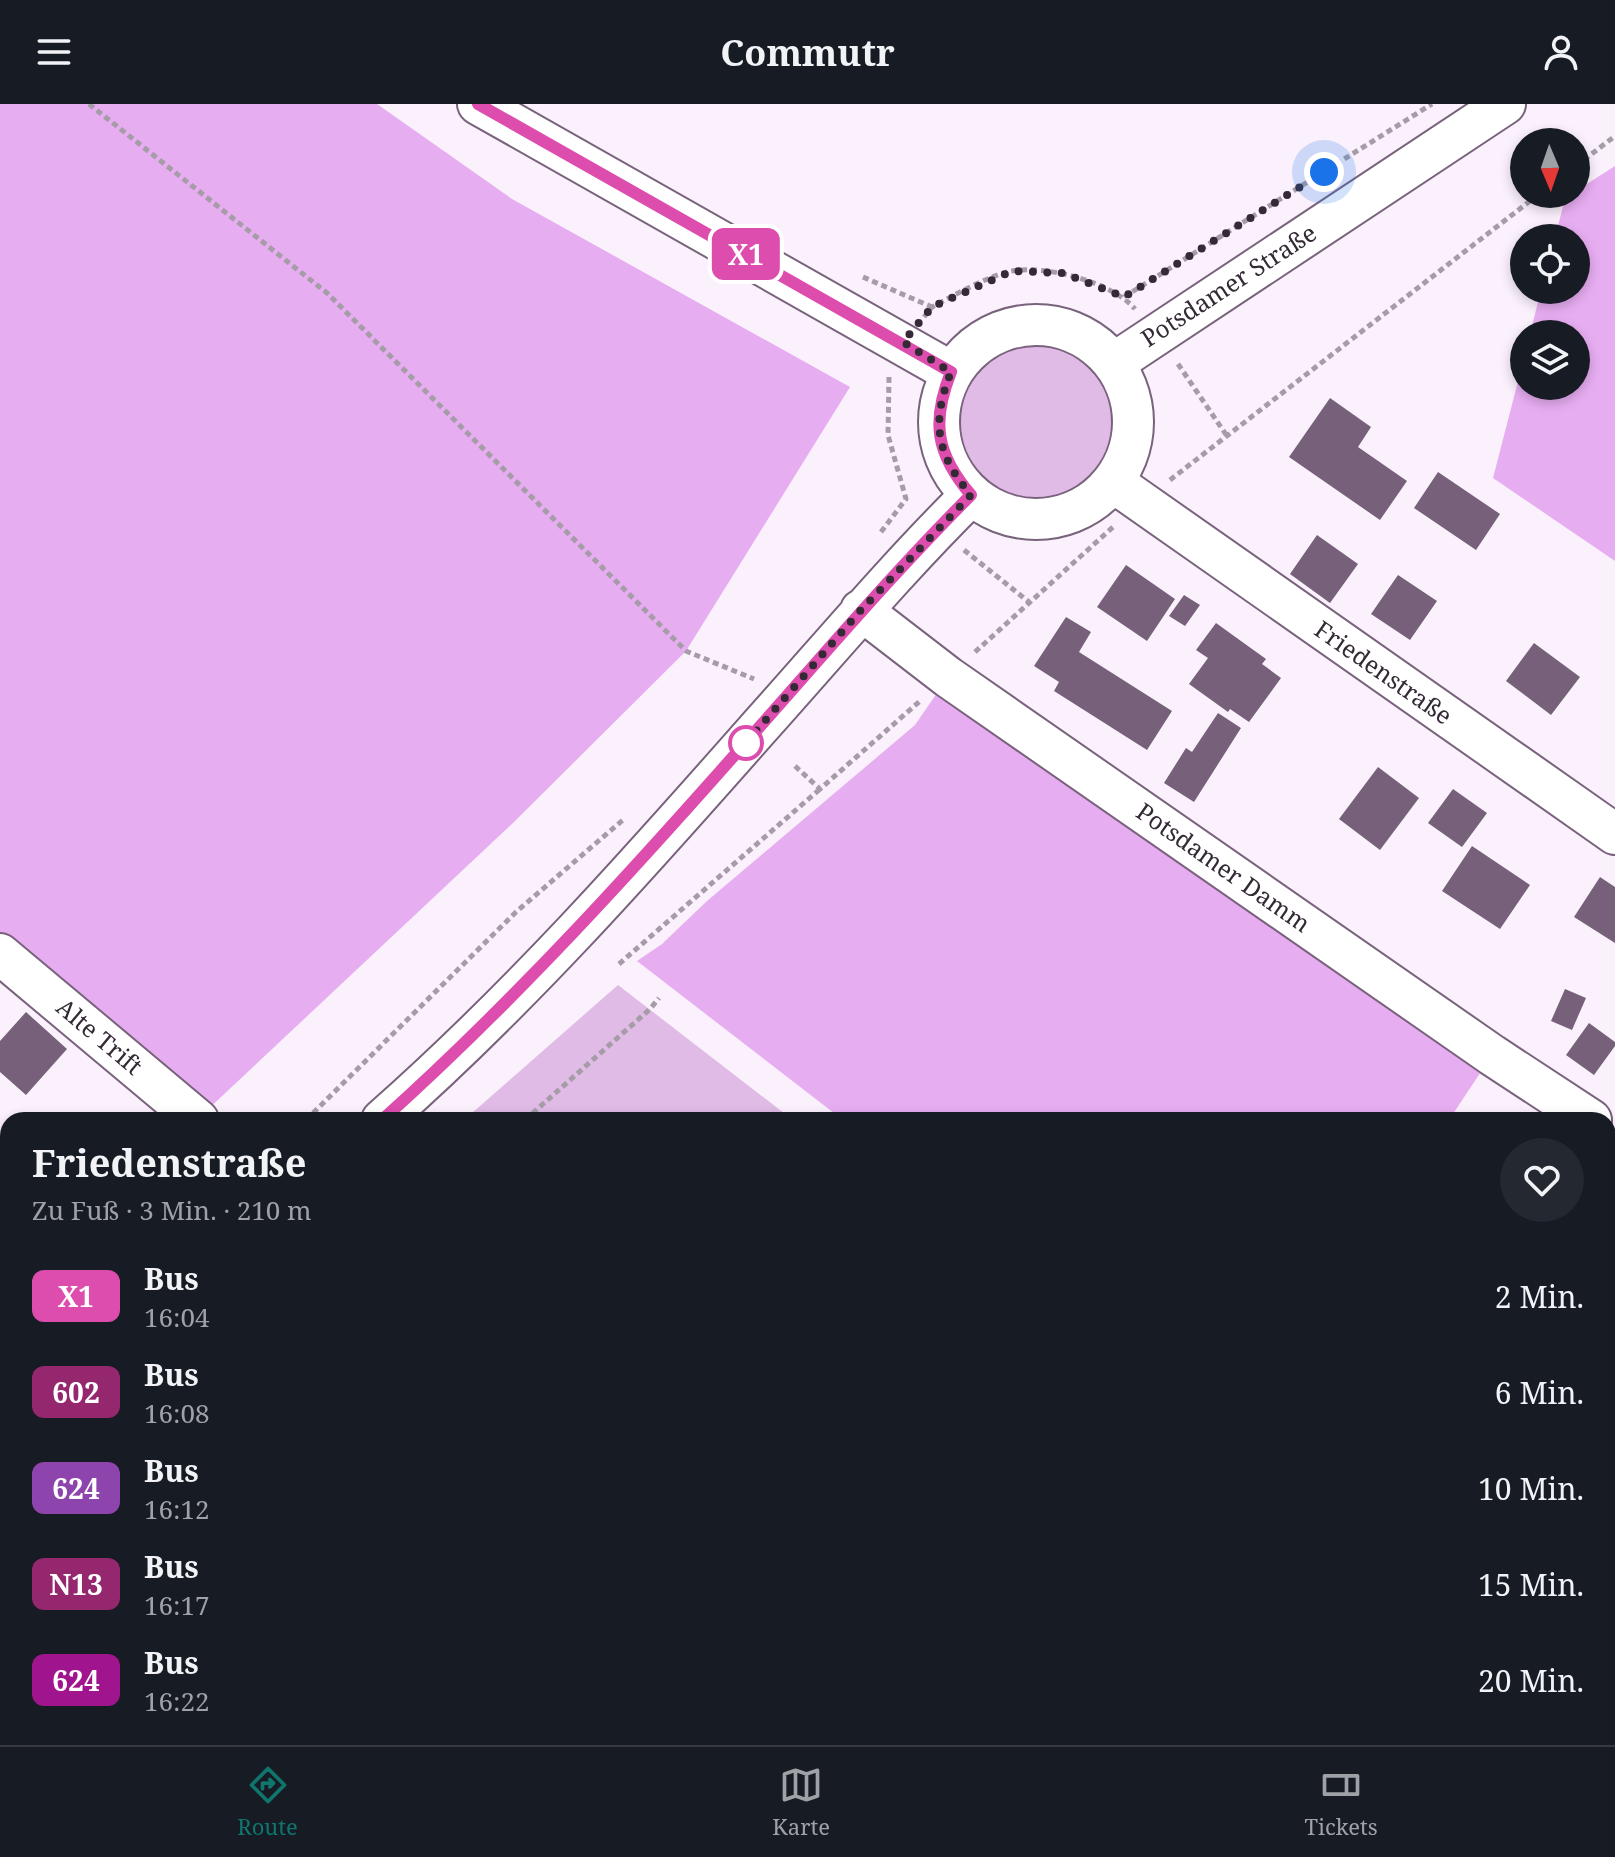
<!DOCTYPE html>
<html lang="de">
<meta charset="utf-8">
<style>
body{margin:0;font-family:"Noto Serif",serif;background:#242831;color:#f1f3f6;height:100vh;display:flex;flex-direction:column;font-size:30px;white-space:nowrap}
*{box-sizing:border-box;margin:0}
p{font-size:26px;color:#9ea1a6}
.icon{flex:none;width:44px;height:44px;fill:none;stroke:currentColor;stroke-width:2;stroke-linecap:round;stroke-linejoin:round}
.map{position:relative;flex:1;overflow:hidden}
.details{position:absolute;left:0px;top:1008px;width:1616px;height:634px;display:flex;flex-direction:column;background:#171b24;border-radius:24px 24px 0 0;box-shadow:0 4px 12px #0003}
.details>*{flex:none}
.badge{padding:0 16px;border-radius:12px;font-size:28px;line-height:52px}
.needle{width:52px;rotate:178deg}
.tools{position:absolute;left:1510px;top:24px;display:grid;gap:16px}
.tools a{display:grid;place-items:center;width:80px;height:80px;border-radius:50%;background:#171b24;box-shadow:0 4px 12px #0003;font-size:40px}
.you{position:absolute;width:40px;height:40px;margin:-20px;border:6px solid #fff;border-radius:50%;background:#1a73e8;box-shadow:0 0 0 12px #1a73e833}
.map>.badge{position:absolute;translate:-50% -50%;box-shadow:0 0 0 4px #fff}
.round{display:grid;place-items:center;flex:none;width:84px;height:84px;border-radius:42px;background:#242831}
.headline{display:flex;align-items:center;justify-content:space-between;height:136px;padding:0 32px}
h1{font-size:38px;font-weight:700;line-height:60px}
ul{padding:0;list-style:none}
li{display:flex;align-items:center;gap:24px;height:96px;padding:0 32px}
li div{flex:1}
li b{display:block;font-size:30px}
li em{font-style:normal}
li .badge{min-width:88px;font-weight:700;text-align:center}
header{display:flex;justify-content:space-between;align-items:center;height:104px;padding:0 32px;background:#171b24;font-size:36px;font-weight:700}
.tab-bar{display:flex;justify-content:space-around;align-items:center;height:112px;border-top:2px solid #363941;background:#171b24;font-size:22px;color:#9ea1a6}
.tab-bar a{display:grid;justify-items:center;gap:4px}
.tab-bar .selected{color:#0f766e}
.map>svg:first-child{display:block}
</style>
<header><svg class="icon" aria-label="menu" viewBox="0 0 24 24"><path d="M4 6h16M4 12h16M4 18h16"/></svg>Commutr<svg class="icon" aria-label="person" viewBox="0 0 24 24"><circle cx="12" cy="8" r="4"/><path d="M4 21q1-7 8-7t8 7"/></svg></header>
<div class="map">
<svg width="1615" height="1641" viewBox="0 0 1615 1641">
<rect width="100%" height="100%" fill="#fbf1fd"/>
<path fill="#dfbbe5" d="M953 319a81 81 0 1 1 162 0a81 81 0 1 1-162 0Z
M618,881l175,135h-329z
M8,1405v229h1584l9,7h-1601v-229z"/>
<path fill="#e7adf1" d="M0,0h377l135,95 338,188 -164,264 -172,171 -310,291 -204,-166z
M1615,62v395l-122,-83 31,-120v28h52v-52h-46l11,-44h35v-52h-21l10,-40 11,-4v-3z
M948,573l544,378 -43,65h-606l-206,-159 25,-17 45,-43 208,-176z"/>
<path fill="#76607a" d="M1330,294l41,29 -13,20 49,34 -27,39 -91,-63z
M1438,368l62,42 -24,36 -62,-42z
M1317,431l41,29 -28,39 -40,-29z
M1126,461l49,34 -28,42 -50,-34z
M1398,471l39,26 -27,39 -39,-26z
M1184,491l16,10 -15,21 -16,-10z
M1066,513l25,15 -12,20 93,59 -25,39 -93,-59 5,-9 -25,-16z
M1216,519l50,36 -4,5 19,14 -32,44 -19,-13 -2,3 -39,-28 19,-26 -12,-8z
M1534,539l46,34 -29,38 -45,-34z
M1218,609l23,15 -47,74 -30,-19 22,-35 6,4z
M1378,663l41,31 -39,52 -41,-31z
M1453,685l34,24 -25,34 -34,-24z
M1472,742l58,39 -30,44 -58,-38z
M1600,773l15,10v56l-41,-26z
M1565,885l21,9 -14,32 -21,-9z
M26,908l41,37 -41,46 -26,-23v-31z
M1589,919l26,19v4l-21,29 -28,-20z
M0,1126l8,4v44l-8,-4z
M1608,1127l7,5v100l-7,-4z
M1615,1419v56l-7,-5v-15l4,-6 -4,-2v-18z"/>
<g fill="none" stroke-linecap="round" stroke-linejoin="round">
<g stroke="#79627c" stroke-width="44">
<path id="minor" d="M478,0l473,268
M939 318a97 97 0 1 1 194 0a97 97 0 1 1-194 0Z
M1114,259l391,-259
M1113,378l502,352
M861,506l87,67 544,378 99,65
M0,850l198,166
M382,1016c135,-119 254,-253 373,-388 72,-80 140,-162 216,-237
M0,1340l8,-7"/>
</g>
<path stroke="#a69ca8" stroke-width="5" stroke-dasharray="6 4" stroke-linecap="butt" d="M89,0l238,189 359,358 68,28
M1576,62l39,-30
M863,173l69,30
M1124,193l308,-193
M924,213l8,-10c21,-11 57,-32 80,-36 35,-6 100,11 123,38
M1178,260l49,72
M1170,376l369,-286
M881,428l25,-33 -18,-64 1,-58
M964,446l65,52
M975,548l138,-125
M795,662l25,23 100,-88
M619,860l201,-175
M306,1016l210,-208 108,-93
M525,1016l125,-111 9,-11
M0,1283l8,-7
M0,1465l8,-3
M525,1634l7,7
M10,1641l1,-7
M366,1641l9,-7"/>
<use href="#minor" stroke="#fff" stroke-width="40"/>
</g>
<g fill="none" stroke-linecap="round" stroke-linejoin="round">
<g stroke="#fff" stroke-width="18">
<path id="line" d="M382,1016c134,-120 254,-253 373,-388 71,-80 140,-161 216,-237 -35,-41 -40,-73 -20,-123l-473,-268"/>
</g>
<use href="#line" stroke="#dd4dae" stroke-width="12"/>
<path stroke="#342a36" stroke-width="8" stroke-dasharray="0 14.4" d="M746,639l-9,10 124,-143 110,-115c-35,-41 -40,-73 -20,-123l-48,-30 29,-35 80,-36 51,2 61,24 200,-125"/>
</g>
<circle fill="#fff" stroke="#dd4dae" stroke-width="4" cx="746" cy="639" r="16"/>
<g text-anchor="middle" stroke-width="8" stroke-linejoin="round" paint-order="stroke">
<g font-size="24" fill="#342a36" stroke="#fff">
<text transform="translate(1229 182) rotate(-33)" y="8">Potsdamer Straße</text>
<text transform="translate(1383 569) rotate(35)" y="8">Friedenstraße</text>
<text transform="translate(1223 764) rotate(35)" y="8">Potsdamer Damm</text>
<text transform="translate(99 933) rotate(40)" y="8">Alte Trift</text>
</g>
</g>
</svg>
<div class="tools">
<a><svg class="needle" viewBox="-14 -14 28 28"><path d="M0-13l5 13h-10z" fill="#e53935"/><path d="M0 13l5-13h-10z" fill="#9ea1a6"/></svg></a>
<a><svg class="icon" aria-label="locate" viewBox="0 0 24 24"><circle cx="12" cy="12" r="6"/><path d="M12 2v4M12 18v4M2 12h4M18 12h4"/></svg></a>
<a><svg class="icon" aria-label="layers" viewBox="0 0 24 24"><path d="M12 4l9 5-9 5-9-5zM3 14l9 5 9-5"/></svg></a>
</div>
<div class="you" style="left:1324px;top:68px"></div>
<b class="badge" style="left:746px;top:150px;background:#dd4dae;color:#fff">X1</b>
<section class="details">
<div class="headline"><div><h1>Friedenstraße</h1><p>Zu Fuß · 3 Min. · 210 m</p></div><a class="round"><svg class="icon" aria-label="heart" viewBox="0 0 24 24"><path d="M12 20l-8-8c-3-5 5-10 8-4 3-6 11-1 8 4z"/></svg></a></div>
<ul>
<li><span class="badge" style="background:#dd4dae;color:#fff">X1</span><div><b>Bus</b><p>16:04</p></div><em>2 Min.</em></li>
<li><span class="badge" style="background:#95276e;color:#fff">602</span><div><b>Bus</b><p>16:08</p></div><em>6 Min.</em></li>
<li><span class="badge" style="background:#8e44ad;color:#fff">624</span><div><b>Bus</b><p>16:12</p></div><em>10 Min.</em></li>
<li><span class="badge" style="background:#95276e;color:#fff">N13</span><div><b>Bus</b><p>16:17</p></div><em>15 Min.</em></li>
<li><span class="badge" style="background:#a0148e;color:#fff">624</span><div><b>Bus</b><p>16:22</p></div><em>20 Min.</em></li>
</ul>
</section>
</div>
<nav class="tab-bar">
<a class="selected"><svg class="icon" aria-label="directions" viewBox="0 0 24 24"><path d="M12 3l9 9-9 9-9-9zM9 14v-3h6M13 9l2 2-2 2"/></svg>Route</a>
<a><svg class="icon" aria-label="map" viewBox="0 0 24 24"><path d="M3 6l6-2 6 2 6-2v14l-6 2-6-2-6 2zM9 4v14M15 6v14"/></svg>Karte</a>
<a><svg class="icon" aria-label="tickets" viewBox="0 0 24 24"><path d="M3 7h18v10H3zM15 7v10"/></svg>Tickets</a>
</nav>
